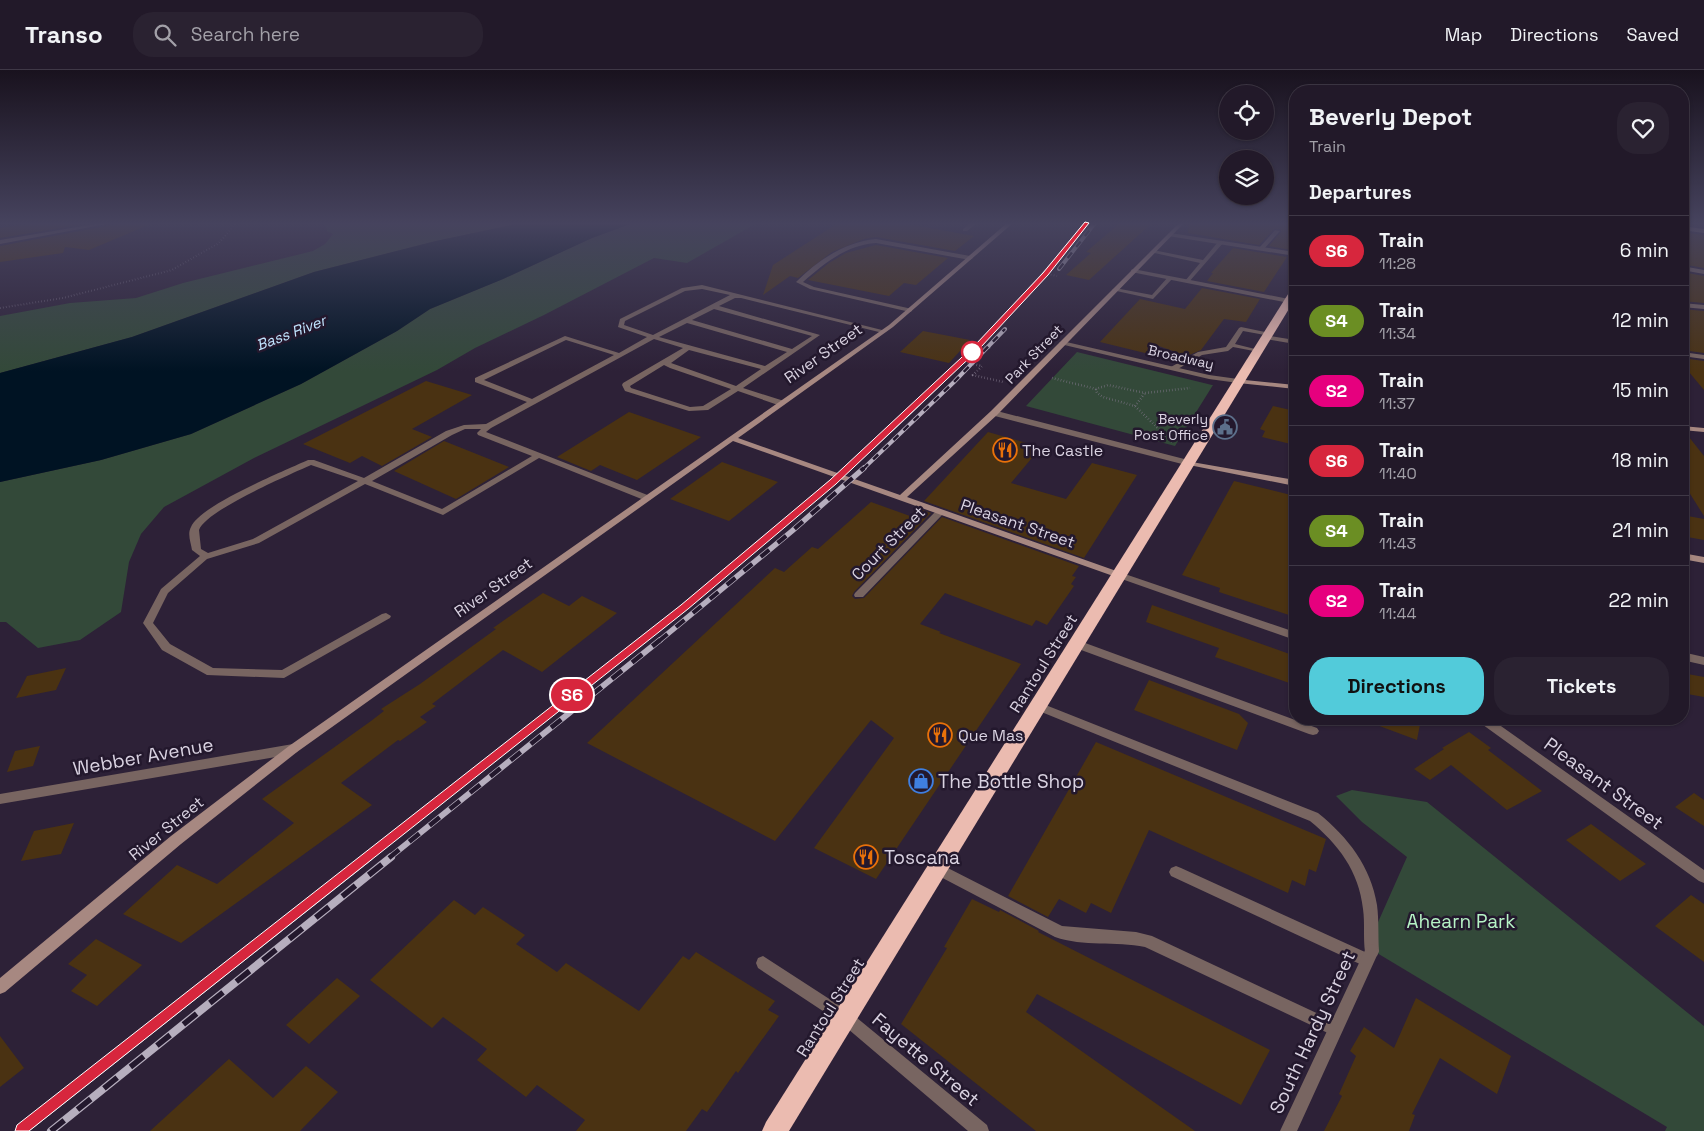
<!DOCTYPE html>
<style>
body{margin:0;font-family:"Space Grotesk",sans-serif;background:#2a2231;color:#f1f3f6;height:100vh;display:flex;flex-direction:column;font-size:19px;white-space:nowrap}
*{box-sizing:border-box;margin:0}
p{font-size:16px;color:#a2a0a8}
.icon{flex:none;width:28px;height:28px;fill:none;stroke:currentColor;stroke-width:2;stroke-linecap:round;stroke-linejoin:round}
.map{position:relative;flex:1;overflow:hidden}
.side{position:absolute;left:1289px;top:15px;width:400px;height:640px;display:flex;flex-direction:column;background:#221929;border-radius:20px;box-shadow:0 1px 4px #0004,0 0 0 1px #3f3846}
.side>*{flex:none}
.badge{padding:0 10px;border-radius:16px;font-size:18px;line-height:32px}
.buttons{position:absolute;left:1219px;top:15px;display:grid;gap:10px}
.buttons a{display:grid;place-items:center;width:55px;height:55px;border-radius:50%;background:#221929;box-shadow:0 1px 4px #0004,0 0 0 1px #3f3846;font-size:25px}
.map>.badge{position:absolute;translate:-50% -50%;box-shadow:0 0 0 2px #fff}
h2{padding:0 20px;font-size:19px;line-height:45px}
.round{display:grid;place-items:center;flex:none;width:52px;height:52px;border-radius:20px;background:#2a2231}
.headline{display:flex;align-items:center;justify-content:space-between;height:85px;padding:0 20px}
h1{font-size:24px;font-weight:700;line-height:38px}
.button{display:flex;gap:10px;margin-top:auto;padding:10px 20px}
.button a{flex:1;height:58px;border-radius:20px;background:#52cbda;color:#111;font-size:20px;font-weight:700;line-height:58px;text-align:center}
.button a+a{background:#2a2231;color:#f1f3f6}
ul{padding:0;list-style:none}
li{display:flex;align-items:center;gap:15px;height:70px;padding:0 20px;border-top:1px solid #3f3846}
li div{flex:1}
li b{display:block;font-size:19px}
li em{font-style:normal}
li .badge{min-width:55px;font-weight:700;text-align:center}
header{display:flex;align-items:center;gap:30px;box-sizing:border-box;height:70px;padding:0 25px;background:#221929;border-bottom:1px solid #3f3846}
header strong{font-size:24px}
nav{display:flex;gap:28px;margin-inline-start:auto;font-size:18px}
.search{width:350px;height:45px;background:#2a2231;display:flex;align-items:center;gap:12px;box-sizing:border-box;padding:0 18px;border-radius:20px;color:#a2a0a8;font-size:19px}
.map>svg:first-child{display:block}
</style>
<header>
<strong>Transo</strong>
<div class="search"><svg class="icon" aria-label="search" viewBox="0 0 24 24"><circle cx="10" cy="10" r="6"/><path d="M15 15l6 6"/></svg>Search here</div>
<nav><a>Map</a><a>Directions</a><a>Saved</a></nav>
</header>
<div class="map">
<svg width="1704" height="1061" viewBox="0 0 1704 1061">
<rect width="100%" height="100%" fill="#2d2137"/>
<path fill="#334939" d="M325,153h196l-85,18 -122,31 -182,65 -132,36v-57l70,-13 66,-5 47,-15 130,-32 12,-7 8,-10 -6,-3z
M633,153h124l-70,40 -33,-5 -110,57 -69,33 -38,22 -183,88 -90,49 -23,27 -12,28 -8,50 -41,28 -42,8 -32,-26h-6v-140l101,-22 90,-26 110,-50 96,-53 33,-22 73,-30 89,-41z
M1077,282l135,33h1l-38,61 -149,-40z
M1352,720l75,12 277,224v105h-39l2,-4 -300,-180 40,-90 -45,-35 -26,-26z"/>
<path fill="#001323" d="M521,153h112l-41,15 -89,41 -73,30 -33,22 -96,53 -110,50 -90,26 -101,22v-109l132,-36 182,-65 122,-31z"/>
<path fill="#4a3212" d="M33,153h58l-91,15v-10z
M114,153h39l-64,27 -24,-3 -2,6 -63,9v-16l112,-21z
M838,153h64l72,13 -19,15 -79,-14 -12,2 -32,13 -34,26 -8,-2 -27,19 10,-30z
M1120,153h32l-63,57 -23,-5 25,-22 -5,-1z
M1189,153h106v21l-4,6 -22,-4 12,-14 -1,-3h-6l-15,16 -71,-12z
M1682,162l22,3v33l-22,-4z
M876,175l72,13 -32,27 -12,-2 -15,13 -81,-16 21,-17 17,-10z
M1233,178l54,9 -23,35 -57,-11 6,-8h-2z
M1682,202l22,4v27l-22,-2z
M1202,218l58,11 -14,23 -22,-3 -23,31 -14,6 -31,-11 -7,9 -49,-12 40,-43 45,10z
M1682,239l22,2v42l-22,-3z
M923,261l21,4 26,5 -21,23 -49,-11z
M1682,288l22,3v29l-15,-18 -7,-1z
M426,311l46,14 -60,34 20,8 -50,29 -20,-10 -12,7 -47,-19z
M1273,336l22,5v34l-33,-8 3,-6 -5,-2z
M629,342l72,25 -64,43 -37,-15 -9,6 -34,-14z
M988,362l53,15 -30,36 55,16 26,-36 45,12 -53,83 -160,-57z
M1682,362h3l19,24v60l-22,-35z
M444,371l65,26 -53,32 -62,-28z
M722,392l56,20 -49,39 -59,-22z
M1234,411l61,15v121l-76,-25 1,-4 -38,-13z
M871,432l39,14 7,-8 14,5 -77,79 -2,4 3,3 9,-1 78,-81 137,49 -7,10 4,1 -5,7 3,2 -27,39 -11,-5 -4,6 -87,-33 -25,31 21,8 -2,1 82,31 -145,215 -62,-31 80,-110 -23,-18 -96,121 -188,-98 188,-175 9,4 28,-25 6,2z
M1682,445l22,4v21l-22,-4z
M543,523l26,13 13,-10 35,17 -75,59 -39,-22 -71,54 4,2 -16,11 7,5 -27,19 -2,-1 -57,43 31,22 -191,138 -58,-29 54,-49 40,19 77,-61 -32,-24 109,-78 13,-10 -3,-2 39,-25 76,-55 -3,-1z
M1152,535l143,51v29l-80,-28 4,-9 -73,-26z
M66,598l-10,22 -40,8 11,-22z
M1682,603l22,4v20l-22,-4z
M1149,610l90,34 9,9 -11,27 -103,-40z
M1366,649h55l-4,21 -51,-19z
M1469,662l22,16 -3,2 54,41 -35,19 -56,-45 -21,15 -16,-11 30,-20 -2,-1z
M1096,672l230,97 -10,33 -7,-3 -4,17 -13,-6 -4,13 -139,-63 -38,83 -20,-10 -5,10 -27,-14 -11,18 -40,-21z
M40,676l-7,20 -26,6 8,-21z
M1694,723l10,7v26l-29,-19z
M74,753l-13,31 -40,7 13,-30z
M1591,754l55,40 -26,17 -54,-41z
M1691,825l13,9v58l-49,-36z
M972,829l27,13 1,-2 39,21 -1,1 232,118 -29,55 -204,-111 -11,18 169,119h-159l-135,-107 46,-76 -3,-1z
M454,830l21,15 8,-8 42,28 -9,9 41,28 9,-9 73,48 44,-55 6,4 7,-8 79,49 -7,9 11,6 -41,57 -2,-2 -29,41 -5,-3 -16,22h-110l9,-11 -48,-35 -11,12 -49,-37 10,-11 -44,-32 -11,11 -62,-48z
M96,869l46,26 -45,41 -26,-15 16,-16 -19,-11z
M337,908l23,18 -51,48 -23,-19z
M1416,928l95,58 -14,38 -57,-36 -28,56 3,1 -6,16h-85l18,-35 -3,-2 17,-38 -6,-5 14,-24 30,21z
M0,966l24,32 -24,19z
M229,989l44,39 33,-32 32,26 -38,39h-150z"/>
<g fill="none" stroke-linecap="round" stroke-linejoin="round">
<path stroke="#81778a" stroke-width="2" stroke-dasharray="0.5 2.5" stroke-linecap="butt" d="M1042,203l15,3
M0,238l63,-10 109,-28 47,-27 17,-20"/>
<path stroke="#81778a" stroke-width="2.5" stroke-dasharray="0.5 2.5" stroke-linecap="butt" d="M975,275l16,3
M959,291l23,5 -9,9 30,7
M1052,308l44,11 12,-4 37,8 45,-5
M1096,319l1,4 6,4 32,9 37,36
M1135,336l10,-13"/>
<path fill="#786561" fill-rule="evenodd" d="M971,153h6l-10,8h-4v-2z
M1275,160l5,1 -17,19h-4v-2z
M876,169l94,17 3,2 -3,2 -94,-17c-30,2 -51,20 -73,39l11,5 98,22v2l-2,1 -100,-23 -14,-7c22,-22 49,-40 80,-43z
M1218,172l5,1 -35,40 -3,-2 15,-18 -50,-11 3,-2 50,10z
M1168,207l5,1 -20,21 -41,-9 3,-2 37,7z
M702,215l184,46 -3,2 -142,-35h-6l-16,8 101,29 -77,53 41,13v4h-6l-40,-14 -30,19 -19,1 -64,-20 -3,-6 1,-2 60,-35 -29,-9 -163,89 -5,4 164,64 1,2 -1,2h-6l-105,-42 -96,57 -78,-31 -106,59 -52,16 -39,34 -15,30 17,21 43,24 69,2 100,-56 4,-1 5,3 -1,2 -106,60 -77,-3 -45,-25 -19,-27 18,-34 39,-33 -8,-6c-1,-7 -5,-16 -1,-23 9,-22 93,-56 117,-67h6l50,18 82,-47 18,-6 22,-1 41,-22 -52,-20v-4l90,-42 54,17 28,-16 -29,-10 2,-8 62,-31zM702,219l28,6 -77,40 -29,-10 1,-4 60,-30zM714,239l98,27 -20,13 -100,-29zM687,253l100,29 -22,14 -106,-29zM566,270l48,15 -82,44 -48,-19zM689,280l72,19 -25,17 -65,-23zM664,295l6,3 61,21 -28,17 -13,1 -59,-19 -1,-2zM465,359h16l-4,4 1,2 54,21 -90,53 -70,-28 80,-46zM311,395l47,16 -105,58 -45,14 -7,-4 -2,-19c7,-20 90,-55 112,-65z
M1241,257l29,6 1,1 -1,2 25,4v4l-29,-5 -3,-2 2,-2 -22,-4 -8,13 24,6v2l-26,-5 -5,4 -26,4 -26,15 -7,-2 29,-16 28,-5 13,-19z
M1077,570l240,88 2,3 -2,3 -4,1 -4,-1 -236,-87 -1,-3 1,-3z
M1038,632l280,111c30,24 53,54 59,92 2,15 1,31 2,46l-2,5 -4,1 1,3 -2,5 -5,2 -5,-2 -191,-89 -2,-4 2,-4 5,-2 5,2 184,84c-2,-14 0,-29 -2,-43 -4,-38 -25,-65 -53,-88l-276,-112 -2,-3 2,-3z
M938,793l124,63 74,6 16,4 188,88 3,5 -3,5 -5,3 -5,-3 -185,-87c-29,-6 -62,0 -90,-10l-122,-64 -2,-4 2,-4z
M763,886l88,57 3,5 -3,5 -5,2 -5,-2 -83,-55 -2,-5 2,-5z"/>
<path fill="#786561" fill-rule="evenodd" d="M101,153h11l-112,21v-4z
M1170,163l125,19v4l-127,-20v-2z
M1682,196l22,4v4l-22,-4z
M1133,199l156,30 3,2 -3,2 -158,-31v-2z
M1682,233l22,2v4l-22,-2z
M1062,271l147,34 29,4 4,2 -4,2 -29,-4 -149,-35 -1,-1z
M1682,282l22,3v4l-22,-3z
M991,341h6l195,50 1,2 -4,2h-3l-195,-50z
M939,440l4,3 -1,2 -79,82h-8l-1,-2 1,-2 81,-82z
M1119,502l176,60v8l-179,-63 -2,-2z
M1682,582l22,5v8l-22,-5z
M1477,649h14l213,151v13l-5,-2 -220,-159z
M293,674l4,2 2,3 -2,3 -4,2 -293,50v-10z
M1372,874l5,2 2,5 -82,180h-17l87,-185z
M846,941l5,2 136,112 2,6h-21l-127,-108 -3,-5 3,-5z"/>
<path fill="#a78881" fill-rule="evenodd" d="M1007,153h6l-120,104 -155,111 162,57 91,-84 188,-188h5l-187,192 -90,82 215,76 2,2 -2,2h-6l-383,-136 -436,311 -116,92 -176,148 -5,2v-16l171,-142 118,-90 600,-421z
M1682,156l22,3v4l-22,-3z
M1235,309l60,6v4l-57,-6h-3z
M1682,356l22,2v4l-22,-2z
M1186,391l109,19v6l-106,-21h-3z
M1682,483l22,4v6l-22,-4z"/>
<path fill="#ebbbb0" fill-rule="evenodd" d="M1295,218v11l-506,832h-27l4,-9 524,-831z"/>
<g stroke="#b6aebe" stroke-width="4">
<path id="rail-far3" d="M1059,199l36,-46
M848,399c86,-76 166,-157 239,-246
M863,399l91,-87 51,-53"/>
</g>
<g stroke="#b6aebe" stroke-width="5.5">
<path id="rail-far2" d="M642,571l43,-34 164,-139
M659,571l133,-110 72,-63"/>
</g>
<g stroke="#b6aebe" stroke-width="6">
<path id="rail-far1" d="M368,788l276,-218
M389,788l271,-218"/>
</g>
<g stroke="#b6aebe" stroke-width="8">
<path id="rail" d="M23,1061l346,-274
M51,1061l340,-274"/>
</g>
<use href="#rail-far3" stroke="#23182d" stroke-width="2.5" stroke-dasharray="7" stroke-linecap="butt"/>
<use href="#rail-far2" stroke="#23182d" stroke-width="4" stroke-dasharray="11" stroke-linecap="butt"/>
<use href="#rail-far1" stroke="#23182d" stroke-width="4.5" stroke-dasharray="13" stroke-linecap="butt"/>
<use href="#rail" stroke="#23182d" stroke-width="5.5" stroke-dasharray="17" stroke-linecap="butt"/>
</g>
<linearGradient id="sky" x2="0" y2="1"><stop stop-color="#19121e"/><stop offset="0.51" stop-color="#46435e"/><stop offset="1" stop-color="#46435e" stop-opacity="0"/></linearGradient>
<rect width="1704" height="301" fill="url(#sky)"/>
<path fill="#d7263d" stroke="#fff" d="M1085,152l4,1 -41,52 -67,72 -145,137 -148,125 -659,522h-14l2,-6 664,-520 149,-125 146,-136 67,-71z"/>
<defs>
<g id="civic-ring" transform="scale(1.25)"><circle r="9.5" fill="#23182d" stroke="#5c6f8a" stroke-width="1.5"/><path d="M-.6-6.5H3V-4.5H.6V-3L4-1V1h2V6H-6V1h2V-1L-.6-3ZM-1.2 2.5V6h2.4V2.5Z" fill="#5c6f8a"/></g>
<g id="restaurant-ring" transform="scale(1.25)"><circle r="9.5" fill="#23182d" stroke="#e8710a" stroke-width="1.5"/><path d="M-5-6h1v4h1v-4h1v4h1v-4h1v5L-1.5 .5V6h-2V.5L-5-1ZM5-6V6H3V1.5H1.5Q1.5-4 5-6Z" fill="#e8710a"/></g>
<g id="shop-ring" transform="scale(1.25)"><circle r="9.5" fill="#23182d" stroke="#3f7fe0" stroke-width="1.5"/><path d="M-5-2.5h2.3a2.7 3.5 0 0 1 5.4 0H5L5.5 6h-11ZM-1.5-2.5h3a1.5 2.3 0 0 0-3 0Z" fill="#3f7fe0"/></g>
</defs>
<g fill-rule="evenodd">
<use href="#civic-ring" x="1225" y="357"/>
<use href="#restaurant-ring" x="1005" y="380"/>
<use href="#restaurant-ring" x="940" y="665"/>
<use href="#shop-ring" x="921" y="711"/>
<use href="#restaurant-ring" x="866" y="787"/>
</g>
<circle fill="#fff" stroke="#d7263d" stroke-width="2.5" cx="972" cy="282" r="10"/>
<g text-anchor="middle" stroke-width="5" stroke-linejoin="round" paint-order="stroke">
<g font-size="14" fill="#d9d2e1" stroke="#23182d">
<text transform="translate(1034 284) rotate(-46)" y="5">Park Street</text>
<text transform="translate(1181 287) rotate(13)" y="5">Broadway</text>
</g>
<g font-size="14" fill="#d9d2e1" stroke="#23182d" text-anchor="end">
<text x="1208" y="354">Beverly<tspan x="1208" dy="16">Post Office</tspan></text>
</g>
<g font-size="15" font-style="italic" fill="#c0e4fe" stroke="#23182d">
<text transform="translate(291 263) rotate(-21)" y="5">Bass River</text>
</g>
<g font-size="16" fill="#d9d2e1" stroke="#23182d">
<text transform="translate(823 283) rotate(-35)" y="6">River Street</text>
<text transform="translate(1018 453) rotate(19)" y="6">Pleasant Street</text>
<text transform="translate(888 473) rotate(-45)" y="6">Court Street</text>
<text transform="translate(493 517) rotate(-35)" y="6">River Street</text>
<text transform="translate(1043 593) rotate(-58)" y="6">Rantoul Street</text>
<text transform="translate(166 758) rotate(-39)" y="6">River Street</text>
<text transform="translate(830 937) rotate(-58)" y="6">Rantoul Street</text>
</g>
<g font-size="16" fill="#d9d2e1" stroke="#23182d" text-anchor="start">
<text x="1022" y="386">The Castle</text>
<text x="958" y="671">Que Mas</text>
</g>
<g font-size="19" fill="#d9d2e1" stroke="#23182d">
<text transform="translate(143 686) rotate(-10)" y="7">Webber Avenue</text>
<text transform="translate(1604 713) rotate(36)" y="7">Pleasant Street</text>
<text transform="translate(1312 962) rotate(-65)" y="7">South Hardy Street</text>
<text transform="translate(926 989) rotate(40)" y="7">Fayette Street</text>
</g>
<g font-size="19" fill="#d9d2e1" stroke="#23182d" text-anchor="start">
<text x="938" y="718">The Bottle Shop</text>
<text x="884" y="794">Toscana</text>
</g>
<g font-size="19" fill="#b6f3c5" stroke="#23182d">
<text x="1461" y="858">Ahearn Park</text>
</g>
</g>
</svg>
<div class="buttons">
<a><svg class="icon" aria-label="locate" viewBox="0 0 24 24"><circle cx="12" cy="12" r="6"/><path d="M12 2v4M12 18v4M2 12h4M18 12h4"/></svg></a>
<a><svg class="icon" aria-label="layers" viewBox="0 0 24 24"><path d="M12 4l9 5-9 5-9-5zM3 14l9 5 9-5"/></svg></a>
</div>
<b class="badge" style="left:572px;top:625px;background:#d7263d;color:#fff">S6</b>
<section class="side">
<div class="headline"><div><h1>Beverly Depot</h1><p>Train</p></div><a class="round"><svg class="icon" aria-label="heart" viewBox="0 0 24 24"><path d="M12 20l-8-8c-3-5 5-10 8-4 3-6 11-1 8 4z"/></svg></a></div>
<h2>Departures</h2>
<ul>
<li><span class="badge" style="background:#d7263d;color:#fff">S6</span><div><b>Train</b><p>11:28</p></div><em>6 min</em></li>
<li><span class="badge" style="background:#6b8e23;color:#fff">S4</span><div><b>Train</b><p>11:34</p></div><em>12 min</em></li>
<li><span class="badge" style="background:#e6007e;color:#fff">S2</span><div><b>Train</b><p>11:37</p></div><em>15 min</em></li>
<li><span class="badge" style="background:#d7263d;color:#fff">S6</span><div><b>Train</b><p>11:40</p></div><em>18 min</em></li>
<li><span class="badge" style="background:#6b8e23;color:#fff">S4</span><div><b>Train</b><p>11:43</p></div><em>21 min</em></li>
<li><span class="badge" style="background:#e6007e;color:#fff">S2</span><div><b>Train</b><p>11:44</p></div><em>22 min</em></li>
</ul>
<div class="button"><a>Directions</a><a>Tickets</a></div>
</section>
</div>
